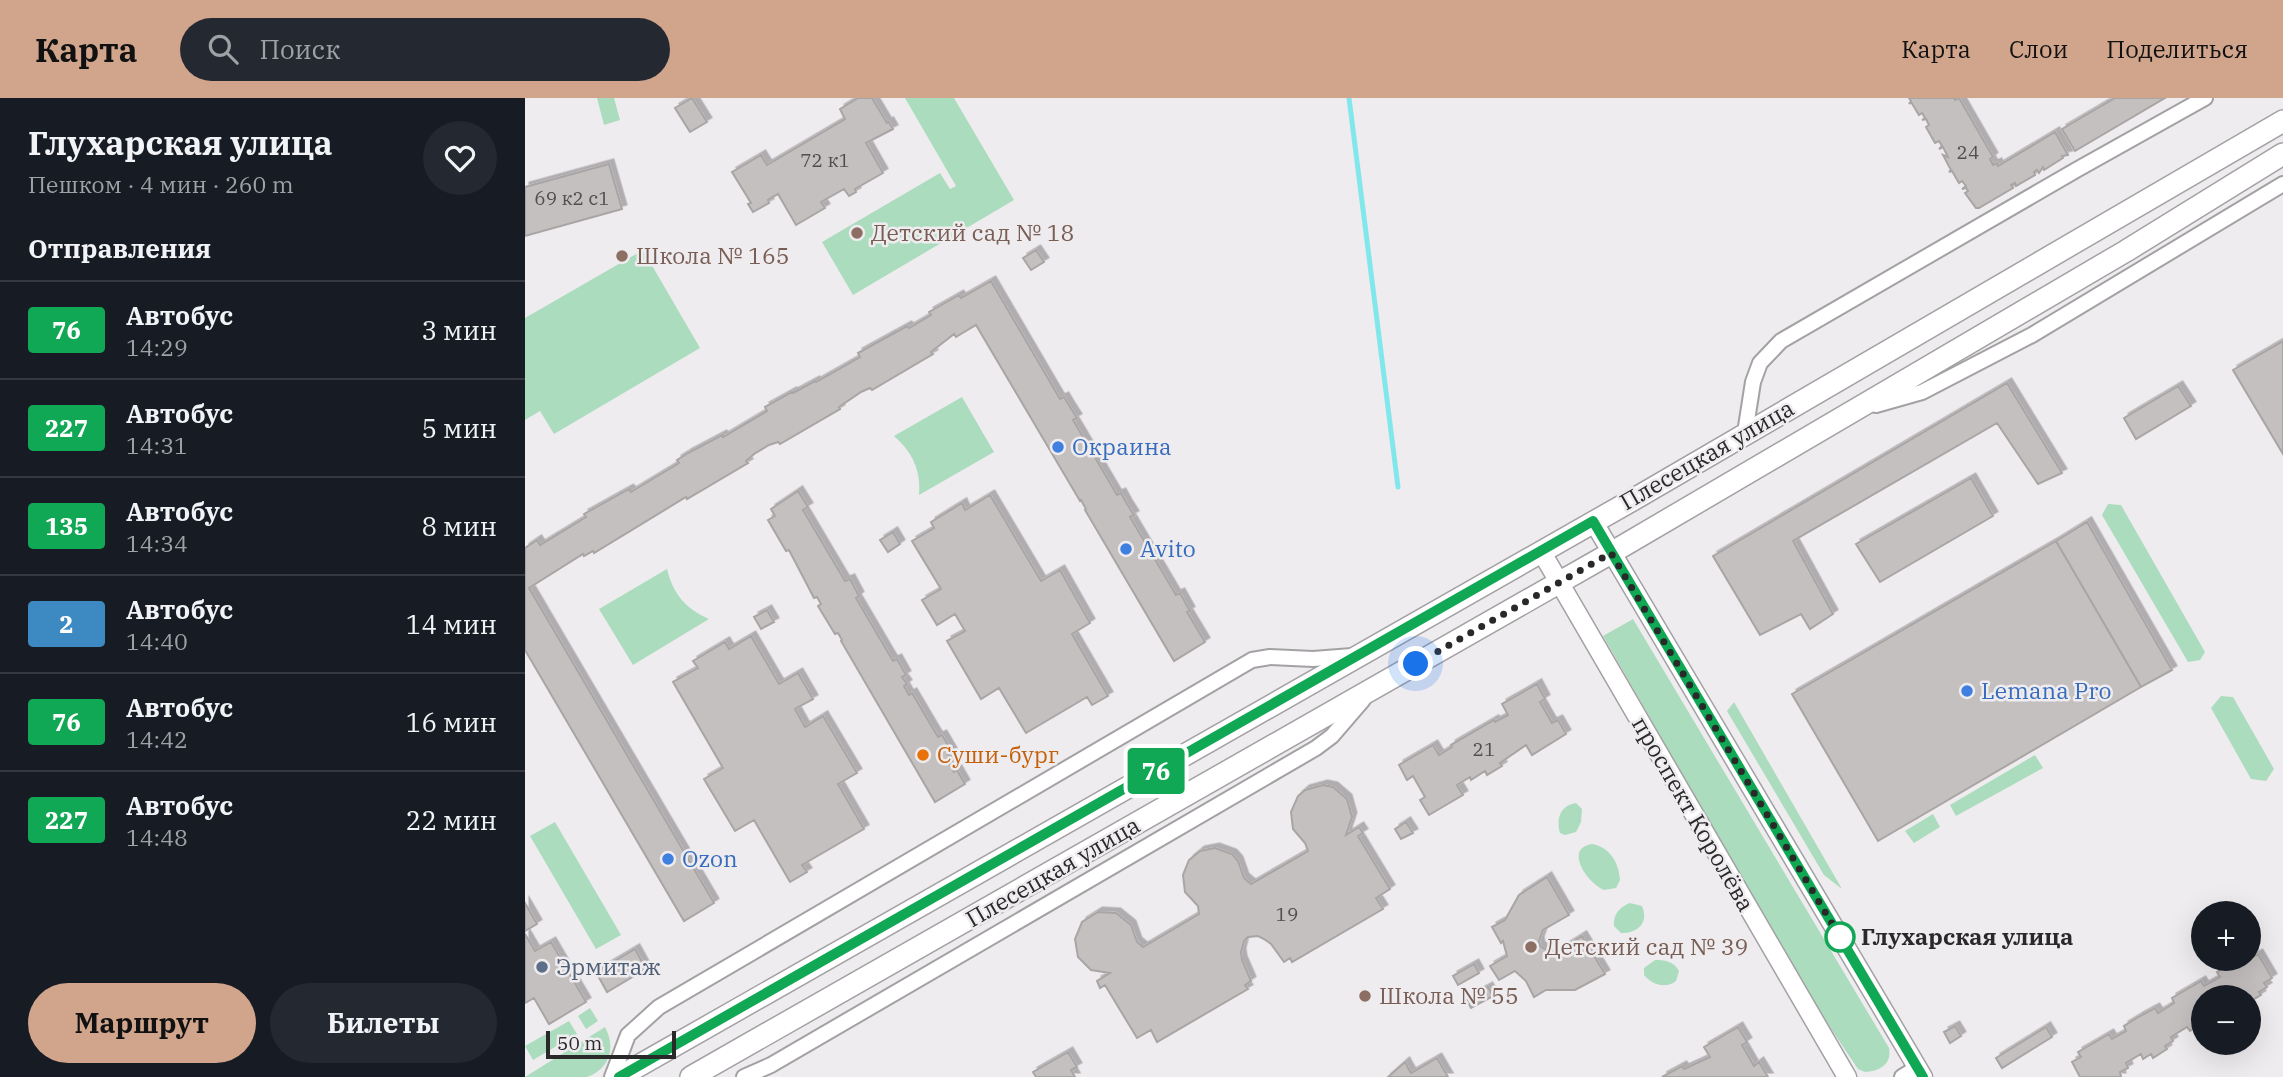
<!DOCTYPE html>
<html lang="ru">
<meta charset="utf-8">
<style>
body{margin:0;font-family:"IBM Plex Serif",serif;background:#242831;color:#f1f3f6;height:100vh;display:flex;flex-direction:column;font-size:26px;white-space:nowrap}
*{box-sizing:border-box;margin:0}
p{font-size:23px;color:#9ea1a6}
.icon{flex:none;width:38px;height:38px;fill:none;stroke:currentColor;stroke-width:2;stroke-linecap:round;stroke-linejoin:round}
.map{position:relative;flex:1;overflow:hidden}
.panel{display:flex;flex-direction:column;background:#171b24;width:525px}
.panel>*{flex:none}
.badge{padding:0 14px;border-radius:5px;font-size:24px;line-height:46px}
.tools{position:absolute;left:1666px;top:803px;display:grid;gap:14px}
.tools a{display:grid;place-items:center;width:70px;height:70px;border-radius:50%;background:#171b24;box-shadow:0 7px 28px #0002;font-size:35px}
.scale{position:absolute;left:21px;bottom:18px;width:130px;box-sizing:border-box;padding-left:7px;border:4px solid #2a292a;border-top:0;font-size:19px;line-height:24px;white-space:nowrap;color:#2a292a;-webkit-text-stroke:5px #efecef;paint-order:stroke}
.you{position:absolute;width:35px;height:35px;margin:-18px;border:5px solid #fff;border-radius:50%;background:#1a73e8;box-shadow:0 0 0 10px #1a73e833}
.map>.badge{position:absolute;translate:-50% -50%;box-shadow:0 0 0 4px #fff}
h2{padding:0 28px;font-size:26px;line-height:63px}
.round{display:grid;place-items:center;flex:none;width:74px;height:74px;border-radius:37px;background:#242831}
.summary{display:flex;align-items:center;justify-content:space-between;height:119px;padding:0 28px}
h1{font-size:33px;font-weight:800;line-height:52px}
.primary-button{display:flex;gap:14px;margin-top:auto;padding:14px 28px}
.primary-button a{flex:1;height:80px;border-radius:42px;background:#d1a58c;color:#111;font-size:28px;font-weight:800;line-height:80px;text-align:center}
.primary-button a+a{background:#242831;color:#f1f3f6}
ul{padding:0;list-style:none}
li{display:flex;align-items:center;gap:21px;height:98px;padding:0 28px;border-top:2px solid #363941}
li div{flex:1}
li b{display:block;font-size:26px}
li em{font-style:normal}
li .badge{min-width:77px;font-weight:700;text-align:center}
header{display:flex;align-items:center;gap:42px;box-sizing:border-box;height:98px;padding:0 35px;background:#d1a58c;color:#111}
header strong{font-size:33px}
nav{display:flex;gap:38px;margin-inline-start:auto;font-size:24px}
.search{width:490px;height:63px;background:#242831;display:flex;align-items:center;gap:18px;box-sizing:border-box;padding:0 24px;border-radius:38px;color:#9ea1a6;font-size:26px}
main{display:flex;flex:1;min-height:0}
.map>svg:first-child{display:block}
</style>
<header>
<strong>Карта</strong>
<div class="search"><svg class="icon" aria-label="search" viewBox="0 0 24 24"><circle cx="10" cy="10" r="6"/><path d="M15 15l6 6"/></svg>Поиск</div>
<nav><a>Карта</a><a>Слои</a><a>Поделиться</a></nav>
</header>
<main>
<section class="panel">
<div class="summary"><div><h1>Глухарская улица</h1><p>Пешком · 4 мин · 260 m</p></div><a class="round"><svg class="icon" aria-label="heart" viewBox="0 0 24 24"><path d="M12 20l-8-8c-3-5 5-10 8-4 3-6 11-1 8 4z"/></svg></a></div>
<h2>Отправления</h2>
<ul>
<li><span class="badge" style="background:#10a855;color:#fff">76</span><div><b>Автобус</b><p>14:29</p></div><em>3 мин</em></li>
<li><span class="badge" style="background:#10a855;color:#fff">227</span><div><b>Автобус</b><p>14:31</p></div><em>5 мин</em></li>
<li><span class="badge" style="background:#10a855;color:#fff">135</span><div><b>Автобус</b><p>14:34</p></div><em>8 мин</em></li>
<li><span class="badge" style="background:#3d8ac2;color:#fff">2</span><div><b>Автобус</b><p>14:40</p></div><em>14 мин</em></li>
<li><span class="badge" style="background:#10a855;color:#fff">76</span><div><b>Автобус</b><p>14:42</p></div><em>16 мин</em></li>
<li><span class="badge" style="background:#10a855;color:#fff">227</span><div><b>Автобус</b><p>14:48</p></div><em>22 мин</em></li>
</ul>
<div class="primary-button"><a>Маршрут</a><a>Билеты</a></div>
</section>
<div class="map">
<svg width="1758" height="979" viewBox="0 0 1758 979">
<defs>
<filter id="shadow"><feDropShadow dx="4.5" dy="-4.5" stdDeviation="0" flood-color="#0004"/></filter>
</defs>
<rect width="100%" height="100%" fill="#efecef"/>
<path fill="#abdcbe" d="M72,0h17l6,22 -16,5z
M380,0h49l60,102 -161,95 -31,-53 118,-69 10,16 6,-3z
M118,152l57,98 -146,86 -14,-23 -15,9v-102z
M437,299l32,55 -75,43c2,-25 -6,-42 -25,-59z
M1583,406l13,1 84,147 -5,8 -12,2 -86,-147z
M142,471c6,25 19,40 42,50l-76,46 -34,-56z
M1108,521l256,429c3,16 -9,23 -24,24l-7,-3 -43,-64 -212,-369z
M1696,598l12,1 41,72 -8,12 -15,-2 -40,-71z
M1209,604l108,187 -18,-14 -97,-164z
M1510,657l8,13 -87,48 -6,-11z
M1051,705l6,6 -1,13 -5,10 -11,3 -5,-2c-4,-14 0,-28 16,-30z
M1408,716l7,13 -26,16 -9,-12z
M30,724l66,113 -25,14 -66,-113z
M1067,746c18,3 27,19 28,36l-4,8 -12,2c-18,-8 -40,-42 -12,-46z
M1105,805l12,3c7,17 -4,27 -21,27l-7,-7c-1,-12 6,-19 16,-23z
M1130,862c9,0 19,1 24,11l-3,10c-10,8 -24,4 -32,-6v-7z
M65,910l8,13 -12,8 -8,-13z
M44,923l8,13 -44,26 -8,-14z
M80,929c11,20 5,42 -18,50 -12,0 -47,0 -62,0z"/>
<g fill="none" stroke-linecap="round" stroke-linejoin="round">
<path stroke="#81e7eb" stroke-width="5" d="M824,0l49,389"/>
</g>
<path fill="#c4c0bf" stroke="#a9a5a4" stroke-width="2" filter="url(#shadow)" d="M167,0l15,24 -17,10 -15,-24z
M333,0h14l15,25 2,-1 4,7 -27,14 17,30 -28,16 1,3 -7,4 -5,-7 -23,13 4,6 -29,17 -18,-31 -10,6 1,3 -16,9 -5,-8 3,-1 -19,-31 29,-17 6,10 78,-46 -5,-10z
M1384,0h45l1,2 4,-2 34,59 -3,2 3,6 4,-2 1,3 57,-34 13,23 -6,1 1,2 -19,12 -1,-3 -4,6 -2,-3 -3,2 1,3 -19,11 -1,-3 -4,2 2,3 -34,20h-3l-11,-15 3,-2 -2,-3 -4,1 4,-3 -4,-5 -3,2 -7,-12 -3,1 2,-2 -8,-15 5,2 -5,-10 -4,2 3,-3 -3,-5 -4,2 -9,-16 3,-2 -3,-6 -4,1 3,-2 -3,-5 -3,2 -8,-13 -2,2 2,-3z
M1590,0h50l-90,53 -13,-22z
M84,66l13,45 -97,27v-49z
M511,152l8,12 -13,8 -8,-12z
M466,183l69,118 4,-2 6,10 7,11 -4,2 44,75 4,-2 6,11 7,11 -4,2 46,78 4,-2 10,18 -3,1 18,30 -31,19 -89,-151 1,-1 -5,-9 -1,1 -104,-176 -20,12 -2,-3 -23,18 2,2 -61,36 -2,-2 -9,4 -22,15 1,2 -60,35 -2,-2 -9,3 -15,9 -8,7 2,2 -61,36 -1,-2 -92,56 -1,-2 -9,5 -1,-2 -54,34 185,315 -30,18 -159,-271v-102l12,-8 3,5 46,-28 -2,-3 45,-25 2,3 48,-29 -2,-3 11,-7 34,-18 1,2 44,-26 -2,-4 27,-15 1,1 22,-12 1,1 44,-25 -2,-4 49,-27 2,2 22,-13 -2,-3 30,-17 2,3z
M1758,243v113l-50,-84z
M1482,285l55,90 -24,11 -41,-61 -204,118 40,73 -23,15 -9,-15 -41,21 -47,-79z
M1653,288l13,20 -55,33 -12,-21z
M1446,380l22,38 -113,66 -24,-38z
M273,393l10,16 -5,3 42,71 5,-2 9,17 -3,2 37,63 4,-2 9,16 -4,2 5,7 -3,2 5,9 3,-2 26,44 4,-2 10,17 -4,2 4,7 -3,2 5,9 3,-2 8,14 -30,18 -94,-161 1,-1 -4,-7 -3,1 -17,-28 3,-2 -4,-7 -3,1 -25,-48 -3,1 -18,-31 7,-4 -4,-7z
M465,397l51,86 19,-11 30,53 -18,11 36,62 -16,9 -5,-8 -61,36 -27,-45 -18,11 -34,-58 18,-10 -10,-17 -18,11 -15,-25 19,-11 -29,-48 22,-13 -3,-6 31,-19 3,7z
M1562,424l85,148 -31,17 -85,-146z
M368,434l7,12 -12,8 -8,-12z
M1531,443l85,146 -263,154 -86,-147z
M242,512l7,12 -13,7 -7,-12z
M226,538l28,48 19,-11 15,26 -18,10 10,18 18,-11 34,57 -19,11 26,45 -62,36 5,7 -17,10 -36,-62 -19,11 -31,-52 19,-11 -50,-86 25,-14 -5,-7 32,-19 4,7z
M1012,586l8,15 -5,3 12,21 6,-3 8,14 -34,21 -6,-10 -26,18 2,3 -15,9 -2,-4 -14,9 -1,-3 -13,8 6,10 -34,20 -9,-15 5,-3 -12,-21 -6,4 -8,-15 34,-20 6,10 13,-8 -1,-2 43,-25 1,2 13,-7 -6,-11z
M798,687l10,2 14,12 5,18 -6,18 13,-8 4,6 -5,3 32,53 -14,9 7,11 -91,53 -2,-4 -6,4 -13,-18 -7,-5 -6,-3 -10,1 -4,4 -3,11 1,8 9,21 -6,4 3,4 -91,53 -6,-12 -14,8 -32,-53 -5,3 -3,-7 13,-8 -19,-3 -13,-13 -3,-18 7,-17 16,-10 18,1 15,12 6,17 6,5 56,-33 -1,-8 -13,-14 -2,-17 6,-15 11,-9 15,-3 17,6 6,7 6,17 7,6 57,-33 -3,-8 -12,-14 -2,-17 7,-16 7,-6z
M881,724l7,11 -12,6 -6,-10z
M1022,779l22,38 -26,15 -4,11 1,5 10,6h6l26,-16 23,38 -30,16h-29l-12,7 -8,-16 -11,-10 -16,9 -9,-14 17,-10 -4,-15 -2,2 -9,-16 13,-7 14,-25z
M0,805l12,21 -12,7z
M0,836l10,17 16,-9 35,60 -37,22 -15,-26 -9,5z
M110,851l11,20 -39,23 -11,-20z
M1733,856l14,24 -8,5 3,4 -8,5 2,3 -12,7v-4h-46v29l-3,2 -2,-3 -8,5 -3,-4 -16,10 2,4 -8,5 2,3 -14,9 -2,-4 -8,5 -2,-5 -15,9 2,5 -8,4 1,5h-41l-8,-15 9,-5 -3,-5 31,-18 3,5 14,-8 -2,-5 16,-10 15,-8 3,5 16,-10 -2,-5 29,-17 3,5 16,-9 -3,-5 15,-9 7,-4h10z
M949,866l5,9 -21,12 -5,-9z
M963,889l5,9 -22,12 -5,-9z
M1430,928l6,10 -11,7 -6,-11z
M1213,929l9,15 -5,3 12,21 5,-4 9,15h-106l20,-11 2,3 26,-12 -6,-10z
M1521,929l6,10 -50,31 -6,-10z
M543,954l9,15 -6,3 4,7h-39l-3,-5z
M912,960l11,19h-60l17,-15 6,11z"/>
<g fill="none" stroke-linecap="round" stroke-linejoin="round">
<g stroke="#a4a1a4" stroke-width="18">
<path id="minor" d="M1351,307l46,-13 110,-57 251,-151
M1220,335l8,-51 7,-19 21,-22 297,-172 127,-71
M87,979l16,-42 31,-28 593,-347 18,-3 43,2 39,-3
M219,979l27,-12 545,-317 16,-12 31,-36
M1377,979l16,-10"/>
</g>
<g stroke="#a4a1a4" stroke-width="21">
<path id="tertiary" d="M1068,423l330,556
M1016,453l306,526"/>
</g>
<g stroke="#a4a1a4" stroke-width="24">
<path id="secondary" d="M94,979l1017,-579 647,-377
M166,979l920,-524 515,-302 157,-97"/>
</g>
<use href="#minor" stroke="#fff" stroke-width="14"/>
<use href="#tertiary" stroke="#fff" stroke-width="18"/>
<use href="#secondary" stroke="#fff" stroke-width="21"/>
</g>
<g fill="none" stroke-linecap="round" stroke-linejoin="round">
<g stroke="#fff" stroke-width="16">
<path id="line" d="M94,979l974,-556 330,556"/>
</g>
<use href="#line" stroke="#10a855" stroke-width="10"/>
<path stroke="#2a292a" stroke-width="7" stroke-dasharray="0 12.6" d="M891,566l195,-111 229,384"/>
</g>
<g fill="#8d6e63" stroke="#efecef" stroke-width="2.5">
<circle cx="332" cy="135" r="7"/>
<circle cx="97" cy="158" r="7"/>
<circle cx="1006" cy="849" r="7"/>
<circle cx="840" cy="898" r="7"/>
</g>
<g fill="#3f7fe0" stroke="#efecef" stroke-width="2.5">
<circle cx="533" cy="349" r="7"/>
<circle cx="601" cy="451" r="7"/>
<circle cx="1442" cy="593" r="7"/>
<circle cx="143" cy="761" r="7"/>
</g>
<circle fill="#e8710a" stroke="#efecef" stroke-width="2.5" cx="398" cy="657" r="7"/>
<circle fill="#fff" stroke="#10a855" stroke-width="3.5" cx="1315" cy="839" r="14"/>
<circle fill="#5c6f8a" stroke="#efecef" stroke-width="2.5" cx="17" cy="869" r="7"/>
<g text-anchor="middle" stroke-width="5" stroke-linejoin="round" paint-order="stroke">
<g font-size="19" fill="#504f4f">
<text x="1443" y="61">24</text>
<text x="300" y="69">72 к1</text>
<text x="47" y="107">69 к2 с1</text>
<text x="959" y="658">21</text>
<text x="762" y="823">19</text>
</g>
<g font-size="23" fill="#785e54" stroke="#efecef" text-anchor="start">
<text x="346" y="143">Детский сад № 18</text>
<text x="111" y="166">Школа № 165</text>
<text x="1020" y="857">Детский сад № 39</text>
<text x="854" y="906">Школа № 55</text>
</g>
<g font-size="23" fill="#366cbe" stroke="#efecef" text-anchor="start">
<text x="547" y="357">Окраина</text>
<text x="615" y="459">Avito</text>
<text x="1456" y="601">Lemana Pro</text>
<text x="157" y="769">Ozon</text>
</g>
<g font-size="23" fill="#2a292a" stroke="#efecef">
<text transform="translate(1182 357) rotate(-30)" y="8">Плесецкая улица</text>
<text transform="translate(1168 716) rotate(60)" y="8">проспект Королёва</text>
<text transform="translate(528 774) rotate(-30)" y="8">Плесецкая улица</text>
</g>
<g font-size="23" fill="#c56008" stroke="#efecef" text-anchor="start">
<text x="412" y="665">Суши-бург</text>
</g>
<g font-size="23" font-weight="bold" fill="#2a292a" stroke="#efecef" text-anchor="start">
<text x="1336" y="847">Глухарская улица</text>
</g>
<g font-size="23" fill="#4e5e75" stroke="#efecef" text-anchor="start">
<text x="31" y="877">Эрмитаж</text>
</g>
</g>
</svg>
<div class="tools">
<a>+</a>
<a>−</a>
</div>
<div class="scale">50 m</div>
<div class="you" style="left:891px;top:566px"></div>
<b class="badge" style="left:631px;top:673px;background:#10a855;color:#fff">76</b>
</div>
</main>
